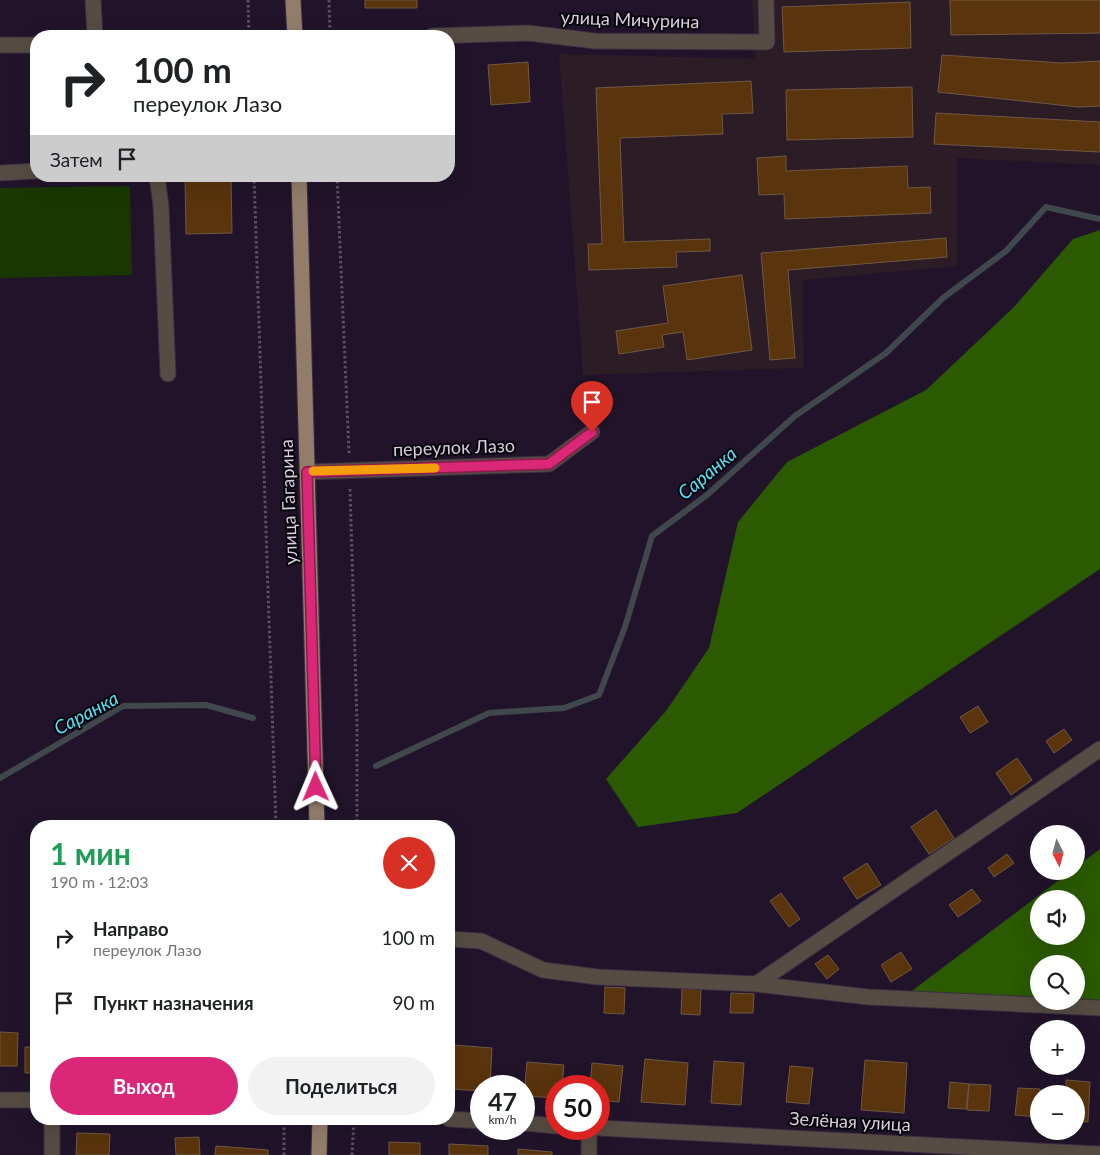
<!DOCTYPE html>
<html lang="ru">
<meta charset="utf-8">
<style>
body{margin:0;font-family:Lato,sans-serif;background:#f2f2f2;color:#202124;height:100vh;display:flex;flex-direction:column;font-size:19px;white-space:nowrap}
*{box-sizing:border-box;margin:0}
p{font-size:16px;color:#757577}
.icon{flex:none;width:28px;height:28px;fill:none;stroke:currentColor;stroke-width:2;stroke-linecap:round;stroke-linejoin:round}
.map{position:relative;flex:1;overflow:hidden}
.details{position:absolute;left:30px;top:820px;width:425px;height:305px;display:flex;flex-direction:column;background:#fff;border-radius:20px;box-shadow:0 5px 20px #0002}
.details>*{flex:none}
.top-card{position:absolute;left:30px;top:30px;width:425px;height:152px;border-radius:20px;box-shadow:0 5px 20px #0002;background:#fff;color:#202124;overflow:hidden}
.needle{width:32px;rotate:174deg}
.buttons{position:absolute;left:1030px;top:825px;display:grid;gap:10px}
.buttons a{display:grid;place-items:center;width:55px;height:55px;border-radius:50%;background:#fff;box-shadow:0 5px 20px #0002;font-size:25px}
.speed{position:absolute;left:470px;top:1075px;display:flex;gap:10px;font-size:25px;font-weight:700;text-align:center}
.speed>*{display:grid;place-content:center;width:65px;height:65px;border-radius:50%;background:#fff;box-shadow:0 5px 20px #0002;line-height:1}
.speed small{font-size:12px;font-weight:400}
.speed .limit{border:8px solid #d22;background:#fff;color:#111}
.pin{position:absolute;display:grid;place-items:center;width:42px;height:42px;color:#fff;margin:-51px -21px;border-radius:50% 50% 50% 0;rotate:-45deg;box-shadow:0 0 5px #0007}
.pin .icon{rotate:45deg}
.me{position:absolute;width:55px;margin:-28px;rotate:359deg;stroke-linejoin:round;filter:drop-shadow(0 0 4px #0008)}
.turn{display:flex;align-items:center;gap:18px;height:105px;padding:0 20px;font-size:22px}
.turn .icon{width:65px;height:65px;stroke-width:2.5}
.turn b{display:block;font-size:35px;line-height:42px}
.then{display:flex;align-items:center;height:48px;padding:0 20px;background:#0003;gap:10px;font-size:19px}
.round{display:grid;place-items:center;flex:none;width:52px;height:52px;border-radius:26px;background:#f2f2f2}
.summary{display:flex;align-items:center;justify-content:space-between;height:85px;padding:0 20px}
h1{font-size:30px;font-weight:700;line-height:38px;color:#1e9e55}
.cta{display:flex;gap:10px;margin-top:auto;padding:10px 20px}
.cta a{flex:1;height:58px;border-radius:30px;background:#db2777;color:#fff;font-size:20px;font-weight:700;line-height:58px;text-align:center}
.cta a+a{background:#f2f2f2;color:#202124}
ul{padding:0;list-style:none}
li{display:flex;align-items:center;gap:15px;height:65px;padding:0 20px}
li div{flex:1}
li b{display:block;font-size:19px}
li em{font-style:normal}
.map>svg:first-child{display:block}
</style>
<div class="map">
<svg width="1100" height="1155" viewBox="0 0 1100 1155">
<rect width="100%" height="100%" fill="#21142a"/>
<path fill="#2c1c26" d="M752 0H1100V165L957 158V266L803 280 804 368 583 375 559 54 756 59Z"/>
<path fill="#193801" d="M130 186 132 275 0 278V188Z"/>
<path fill="#2b5a00" fill-rule="evenodd" d="M1100 230V569L737 813 638 827 606 779 666 711 709 648 738 522 787 462 926 390 1014 307 1073 239Z
M1100 849V1002L1076 1001V964H1039V999L909 993 1071 871H1076V867ZM1039 899H1076V936H1039Z"/>
<g fill="none" stroke-linecap="round" stroke-linejoin="round">
<path stroke="#40474d" stroke-width="6" d="M376 766 489 713 564 708 599 695 625 627 652 536 707 495 795 416 886 353 943 298 1006 251 1046 207 1100 219
M0 778 123 706 206 705 253 718"/>
</g>
<path fill="#59340d" stroke="#705843" d="M365 0H417V8H365Z
M950 0H1100V33L951 35Z
M910 2 911 48 784 52 782 7Z
M942 55 1062 63 1100 61V106L1078 107 938 92Z
M528 62 530 102 491 105 488 65Z
M751 81 753 113 722 114 723 134 620 138 624 242 710 239V251L676 252 677 267 589 270 588 244H602L596 88Z
M912 87 913 137 787 140 786 90Z
M936 113 1100 122V152L934 144Z
M786 156V171L907 166 908 188 930 187 931 213 785 219 784 194 759 195 757 158Z
M185 176H231L232 233 186 234Z
M946 238 947 257 788 270 795 358 770 360 761 253Z
M742 275 752 350 687 360 683 332 662 335 664 347 619 354 616 331 668 323 663 286Z
M978 706 988 722 970 733 960 717Z
M1064 729 1072 740 1054 753 1046 741Z
M1017 758 1032 780 1011 795 996 773Z
M936 810 954 838 929 854 911 827Z
M1007 854 1014 863 994 877 988 868Z
M867 863 881 885 857 899 843 878Z
M972 889 981 901 958 917 949 905Z
M781 893 800 919 789 927 770 901Z
M901 952 912 969 891 982 881 965Z
M828 955 839 969 827 979 815 964Z
M605 987 625 988 624 1014 604 1013Z
M682 989H701L700 1015 681 1014Z
M731 993 754 994 753 1013H730Z
M0 1032 18 1033 17 1066H0Z
M453 1045 492 1048 490 1086H481V1091L451 1089Z
M25 1047H36V1073H25Z
M645 1059 688 1063 685 1105 641 1102Z
M865 1060 907 1063 904 1113 861 1110Z
M714 1061 744 1063 741 1105 711 1103Z
M527 1062 564 1065 562 1086H556V1098L524 1096Z
M592 1063 623 1066 619 1102 599 1100V1086H590Z
M790 1066 813 1068 809 1104 786 1102Z
M1066 1080 1090 1082 1088 1122 1076 1121V1094H1066Z
M950 1082 969 1084 966 1109 948 1108Z
M969 1084 991 1085 989 1111 967 1110Z
M1018 1088 1040 1089 1038 1117 1015 1115Z
M77 1133 110 1134 109 1155H76Z
M199 1137 200 1155H176L175 1138Z
M389 1142 420 1143V1155H389Z
M449 1144 488 1146V1155H449Z
M216 1146 268 1150V1155H215Z
M518 1149 552 1152V1155H518Z"/>
<g fill="none" stroke-linecap="round" stroke-linejoin="round">
<defs>
<path id="minor" d="M93 0 95 36
M432 36 528 33 595 41 767 42 766 0
M0 45H36
M0 173 36 171
M157 176 161 206 168 374
M307 472 549 464 592 432
M449 939 481 941 543 970 598 977 756 984 868 997 1100 1008
M756 984 1100 749
M0 1100H36
M52 1119V1155
M449 1119 481 1121
M524 1123 556 1126
M599 1128 1100 1154
M589 1155V1129"/>
<path id="major" d="M293 0 295 36
M299 176 317 826
M319 1155 320 1119"/>
</defs>
<use href="#minor" stroke="#3a2e43" stroke-width="17"/>
<use href="#major" stroke="#3a2e43" stroke-width="17"/>
<path stroke="#5b4f63" stroke-width="3" stroke-dasharray="2.5 2.5" stroke-linecap="butt" d="M248 0 249 36
M329 0 330 36
M254 176 276 826
M337 176 349 453
M350 489 357 722V826
M284 1155V1119
M352 1155 354 1119"/>
<use href="#minor" stroke="#564c43" stroke-width="15"/>
<use href="#major" stroke="#917d6a" stroke-width="15"/>
</g>
<g fill="none" stroke-linecap="round" stroke-linejoin="round">
<defs>
<path id="route" d="M316 787 307 472 549 464 592 432"/>
</defs>
<use href="#route" stroke="#8e194d" stroke-width="12"/>
<use href="#route" stroke="#db2777" stroke-width="9"/>
<path stroke="#f59e0b" stroke-width="9" d="M313 471 435 468"/>
</g>
<g text-anchor="middle" stroke-width="4" stroke-linejoin="round" paint-order="stroke">
<g font-size="18" fill="#d7cedd" stroke="#08040c">
<text transform="translate(630 20) rotate(2)" y="6">улица Мичурина</text>
<text transform="translate(454 448) rotate(-2)" y="6">переулок Лазо</text>
<text transform="translate(289 502) rotate(-92)" y="6">улица Гагарина</text>
<text transform="translate(850 1122) rotate(3)" y="6">Зелёная улица</text>
</g>
<g font-size="19" font-style="italic" fill="#52e0f4" stroke="#08040c">
<text transform="translate(707 473) rotate(-40)" y="7">Саранка</text>
<text transform="translate(86 713) rotate(-28)" y="7">Саранка</text>
</g>
</g>
</svg>
<div class="buttons">
<a><svg class="needle" viewBox="-14 -14 28 28"><path d="M0-13l5 13h-10z" fill="#e53935"/><path d="M0 13l5-13h-10z" fill="#757577"/></svg></a>
<a><svg class="icon" aria-label="sound" viewBox="0 0 24 24"><path d="M4 9h4l5-4v14l-5-4H4zM17 9q2 3 0 6"/></svg></a>
<a><svg class="icon" aria-label="search" viewBox="0 0 24 24"><circle cx="10" cy="10" r="6"/><path d="M15 15l6 6"/></svg></a>
<a>+</a>
<a>−</a>
</div>
<div class="speed"><div>47<small>km/h</small></div><div class="limit">50</div></div>
<div class="pin" style="left:592px;top:432px;background:#d93025"><svg class="icon" aria-label="arrive" viewBox="0 0 24 24"><path d="M6 21V4h12l-3 4 3 4H6"/></svg></div>
<svg class="me" style="left:316px;top:787px" viewBox="-20 -20 40 40"><path d="M0-17L14 15 0 8-14 15z" fill="#db2777" stroke="#fff" stroke-width="4"/></svg>
<div class="top-card">
<div class="turn"><svg class="icon" aria-label="right" viewBox="0 0 24 24"><path d="M7 20v-9h11M14 6l5 5-5 5"/></svg><div><b>100 m</b>переулок Лазо</div></div>
<div class="then">Затем<svg class="icon" aria-label="arrive" viewBox="0 0 24 24"><path d="M6 21V4h12l-3 4 3 4H6"/></svg></div>
</div>
<section class="details">
<div class="summary"><div><h1>1 мин</h1><p>190 m · 12:03</p></div><a class="round" style="background:#d93025;color:#fff"><svg class="icon" aria-label="close" viewBox="0 0 24 24"><path d="M6 6l12 12M18 6L6 18"/></svg></a></div>
<ul>
<li><svg class="icon" aria-label="right" viewBox="0 0 24 24"><path d="M7 20v-9h11M14 6l5 5-5 5"/></svg><div><b>Направо</b><p>переулок Лазо</p></div><em>100 m</em></li>
<li><svg class="icon" aria-label="arrive" viewBox="0 0 24 24"><path d="M6 21V4h12l-3 4 3 4H6"/></svg><div><b>Пункт назначения</b></div><em>90 m</em></li>
</ul>
<div class="cta"><a>Выход</a><a>Поделиться</a></div>
</section>
</div>
